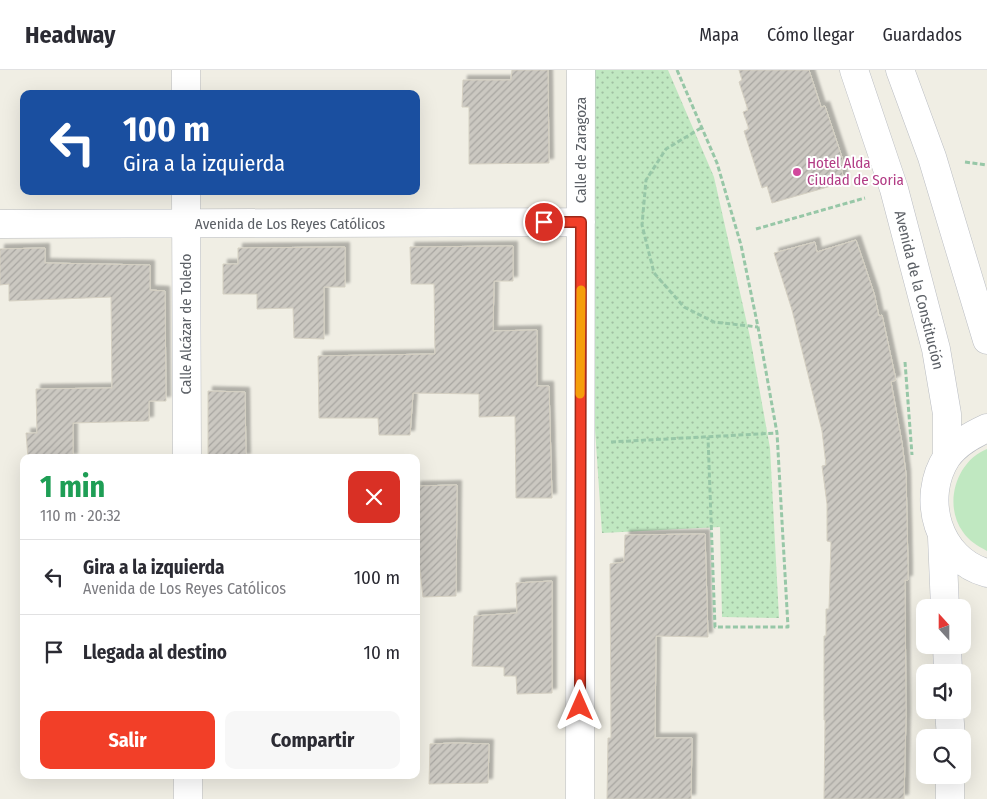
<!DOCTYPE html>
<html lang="es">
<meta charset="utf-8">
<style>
body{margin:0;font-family:"Fira Sans Condensed",sans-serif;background:#f7f7f7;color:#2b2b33;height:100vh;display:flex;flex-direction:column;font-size:19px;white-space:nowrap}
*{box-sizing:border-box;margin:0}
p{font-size:16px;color:#7c7c81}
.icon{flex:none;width:28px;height:28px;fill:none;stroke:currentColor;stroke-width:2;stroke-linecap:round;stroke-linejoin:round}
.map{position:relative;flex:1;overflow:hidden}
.drawer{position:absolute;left:20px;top:384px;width:400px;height:325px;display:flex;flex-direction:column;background:#fff;border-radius:10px;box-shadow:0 5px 20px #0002}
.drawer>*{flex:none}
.top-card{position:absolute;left:20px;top:20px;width:400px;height:105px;border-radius:10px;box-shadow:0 5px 20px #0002;background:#1a4fa0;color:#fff;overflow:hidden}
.needle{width:32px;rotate:339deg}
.fabs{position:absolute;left:916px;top:529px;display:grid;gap:10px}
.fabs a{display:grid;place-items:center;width:55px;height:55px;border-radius:10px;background:#fff;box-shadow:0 5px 20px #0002;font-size:25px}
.pin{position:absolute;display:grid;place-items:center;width:42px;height:42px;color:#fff;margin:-21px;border:2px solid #fff;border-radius:50%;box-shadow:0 1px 5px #0007}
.me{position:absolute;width:55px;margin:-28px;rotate:0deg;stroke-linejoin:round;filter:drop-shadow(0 0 4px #0008)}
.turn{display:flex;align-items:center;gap:18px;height:105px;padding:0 20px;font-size:22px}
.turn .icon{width:65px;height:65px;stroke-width:2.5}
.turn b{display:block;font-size:35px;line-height:42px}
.round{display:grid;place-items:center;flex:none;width:52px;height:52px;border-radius:10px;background:#f7f7f7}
.overview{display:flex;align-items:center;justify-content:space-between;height:85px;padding:0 20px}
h1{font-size:30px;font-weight:700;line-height:38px;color:#1e9e55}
.cta{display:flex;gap:10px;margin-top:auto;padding:10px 20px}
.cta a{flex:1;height:58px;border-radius:10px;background:#f23f28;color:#fff;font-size:20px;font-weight:700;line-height:58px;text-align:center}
.cta a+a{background:#f7f7f7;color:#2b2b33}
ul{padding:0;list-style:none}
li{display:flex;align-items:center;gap:15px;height:75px;padding:0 20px;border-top:1px solid #e1e1e2}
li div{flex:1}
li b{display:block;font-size:19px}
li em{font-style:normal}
header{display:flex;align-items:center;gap:30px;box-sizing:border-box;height:70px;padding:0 25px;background:#fff;border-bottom:1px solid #e1e1e2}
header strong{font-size:24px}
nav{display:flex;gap:28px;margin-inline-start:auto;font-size:18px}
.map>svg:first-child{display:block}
</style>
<header>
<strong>Headway</strong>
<nav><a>Mapa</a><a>Cómo llegar</a><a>Guardados</a></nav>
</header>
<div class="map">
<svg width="987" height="729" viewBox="0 0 987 729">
<defs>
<pattern id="grass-dots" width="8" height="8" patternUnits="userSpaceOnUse" patternTransform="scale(1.25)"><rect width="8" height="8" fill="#c0e8c1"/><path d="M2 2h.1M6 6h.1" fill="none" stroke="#9fbfa1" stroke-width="1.8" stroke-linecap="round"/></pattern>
<pattern id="building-hatch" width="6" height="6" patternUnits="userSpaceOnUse" patternTransform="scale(1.25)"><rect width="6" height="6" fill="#cbc8c1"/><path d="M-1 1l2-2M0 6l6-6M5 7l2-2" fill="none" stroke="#a8a6a1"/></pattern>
<filter id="shadow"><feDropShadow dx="4.5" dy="-4.5" stdDeviation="1" flood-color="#0004"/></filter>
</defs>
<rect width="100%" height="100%" fill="#f0eee4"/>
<path fill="url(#grass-dots)" d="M590 0H668L714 107 750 267 770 378 779 548 722 547 720 457 602 463 595 359Z"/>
<path fill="#c0e8c1" d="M987 379V481C978 476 969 471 963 462 943 435 956 391 987 379Z"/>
<path fill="url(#building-hatch)" stroke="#d5d0c2" filter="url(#shadow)" d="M512 0H548L549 93 469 94V37H462L463 10H511Z
M739 0H809L821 37 825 36 844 93 840 95 845 112 772 133 767 116 762 118 744 61 749 59 743 42 748 40 739 12 742 10Z
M856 170 874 223 879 246 882 245 896 310 891 312 902 373 906 404 908 496V510H905L906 645 904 729H824L825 650H824V566H826V539H829L831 472 827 471V434L822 396 826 395 822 361 792 240 774 183 815 172 817 182Z
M513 176V211H494L493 261 537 260V316H549L552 428H516L515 346 479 347V324L413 323 410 365H379L378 348H319L318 286 435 284 434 214H411L410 177Z
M345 177V217H324V269L294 268 293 238 257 239V224H223V194H238V178Z
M45 178V193L150 195V220L165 221 166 331H149V351L73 353V388H28L26 363H37L36 319 112 318 111 227 9 231V214L0 215V179Z
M208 321 245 322 246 388H208Z
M457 415 456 526 423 527 420 500H416V416Z
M705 464 708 567 656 566 655 668H692L691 729H607L608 668H611L610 494 624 492 625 465Z
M552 511V623L517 624 516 606H504V597L472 596 474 546 517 543 516 513Z
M455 673 489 674 488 713 429 714 430 674Z"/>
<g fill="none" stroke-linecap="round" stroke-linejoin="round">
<defs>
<path id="street" d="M186 0V24
M186 121 187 388
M0 154 581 152
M188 705V729
M580 729 581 0"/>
<path id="secondary" d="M854 0 894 119 936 279 947 344V387
M900 0 932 87 987 270
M987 358C972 365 957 373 947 387 920 428 938 490 987 503
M942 467 945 538
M947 575 948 602
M949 640 951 668
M950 729V705"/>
</defs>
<use href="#street" stroke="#b9bcc1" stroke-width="29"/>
<use href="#secondary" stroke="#babdc3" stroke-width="29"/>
<path stroke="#97c7a7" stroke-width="3" stroke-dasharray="5 2.5" stroke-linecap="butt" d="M677 0 717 93 741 175 758 257 777 363 788 557H715L708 367
M701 58 666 79 646 110 642 155 654 203 684 237 714 252 758 257
M965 92 987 95
M756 159 865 128
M905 292 912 385
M611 372 777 363"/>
<use href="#street" stroke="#fff" stroke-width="28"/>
<use href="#secondary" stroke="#fff" stroke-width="28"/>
</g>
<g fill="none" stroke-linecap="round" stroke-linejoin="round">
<defs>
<path id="route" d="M544 152H581L580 636"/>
</defs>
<use href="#route" stroke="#9d291a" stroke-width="12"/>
<use href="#route" stroke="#f23f28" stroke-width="9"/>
<path stroke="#f59e0b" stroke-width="9" d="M580 324 581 220"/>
</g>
<circle fill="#d1479c" stroke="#fff" stroke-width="2" cx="797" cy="102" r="5"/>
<g text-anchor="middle" stroke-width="4" stroke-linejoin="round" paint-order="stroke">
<g font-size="15" fill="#5c6066" stroke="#fff">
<text transform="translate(581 80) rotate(-90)" y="5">Calle de Zaragoza</text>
<text x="290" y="159">Avenida de Los Reyes Católicos</text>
<text transform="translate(919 220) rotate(76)" y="5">Avenida de la Constitución</text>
<text transform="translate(186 254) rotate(-90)" y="5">Calle Alcázar de Toledo</text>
</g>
<g font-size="15" fill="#b23c85" stroke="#fff" text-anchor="start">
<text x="807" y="98">Hotel Alda<tspan x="807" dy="17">Ciudad de Soria</tspan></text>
</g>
</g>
</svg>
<div class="fabs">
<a><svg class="needle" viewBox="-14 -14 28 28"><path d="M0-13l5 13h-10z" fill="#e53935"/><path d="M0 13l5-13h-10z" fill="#7c7c81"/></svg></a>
<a><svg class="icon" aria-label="sound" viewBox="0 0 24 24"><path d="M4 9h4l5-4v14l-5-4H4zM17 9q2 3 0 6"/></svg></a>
<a><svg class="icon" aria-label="search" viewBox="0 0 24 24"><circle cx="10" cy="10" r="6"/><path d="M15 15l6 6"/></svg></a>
</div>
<div class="pin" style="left:544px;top:152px;background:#d93025"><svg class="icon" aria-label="arrive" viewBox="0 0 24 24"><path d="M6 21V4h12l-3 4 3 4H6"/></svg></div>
<svg class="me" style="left:580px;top:636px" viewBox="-20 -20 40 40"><path d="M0-17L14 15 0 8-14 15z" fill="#f23f28" stroke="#fff" stroke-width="4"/></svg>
<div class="top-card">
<div class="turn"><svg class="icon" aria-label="left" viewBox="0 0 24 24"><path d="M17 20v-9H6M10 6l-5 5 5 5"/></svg><div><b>100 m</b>Gira a la izquierda</div></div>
</div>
<section class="drawer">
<div class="overview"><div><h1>1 min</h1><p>110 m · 20:32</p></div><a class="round" style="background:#d93025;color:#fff"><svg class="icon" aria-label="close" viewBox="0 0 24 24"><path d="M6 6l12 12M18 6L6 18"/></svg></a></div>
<ul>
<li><svg class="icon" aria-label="left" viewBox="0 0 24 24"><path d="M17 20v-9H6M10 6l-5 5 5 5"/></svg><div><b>Gira a la izquierda</b><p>Avenida de Los Reyes Católicos</p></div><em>100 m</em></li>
<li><svg class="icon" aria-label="arrive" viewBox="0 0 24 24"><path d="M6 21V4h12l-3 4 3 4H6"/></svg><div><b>Llegada al destino</b></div><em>10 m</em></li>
</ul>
<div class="cta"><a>Salir</a><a>Compartir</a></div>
</section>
</div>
